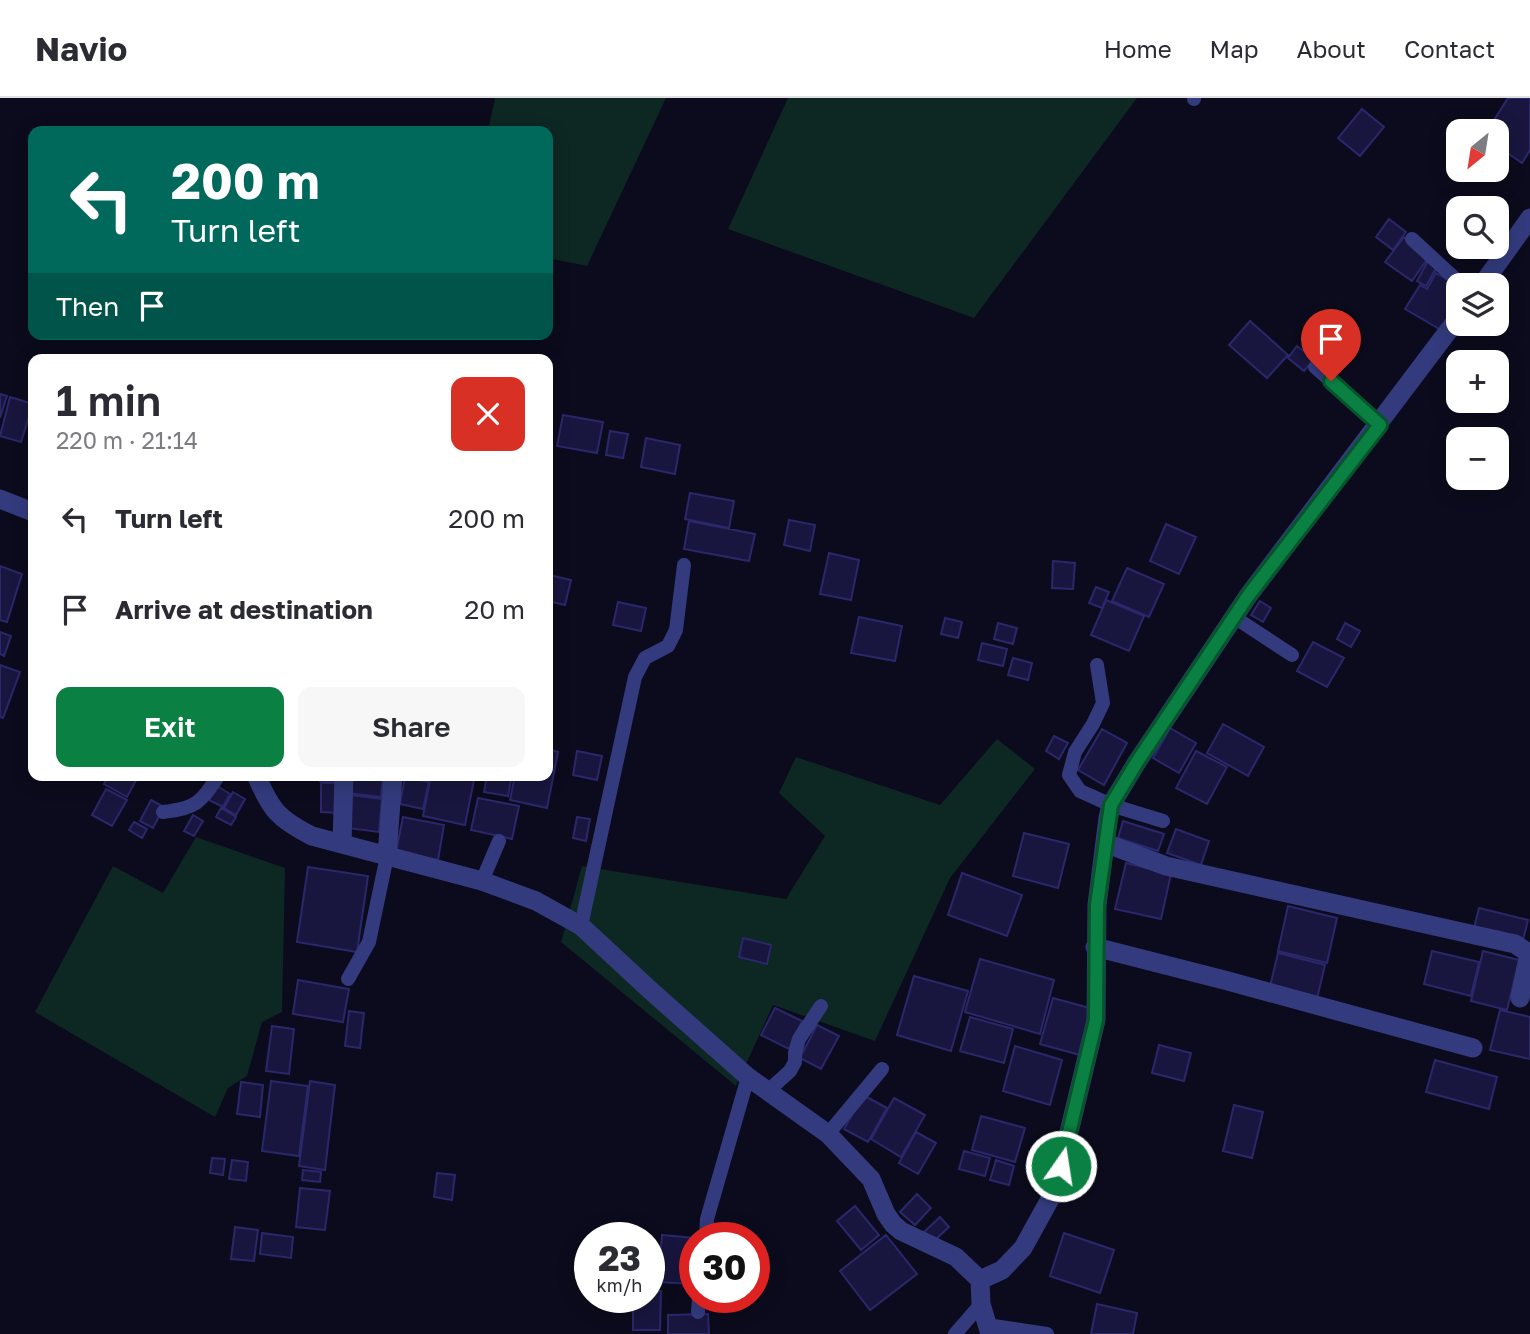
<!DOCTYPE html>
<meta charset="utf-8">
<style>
body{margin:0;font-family:"Golos Text",sans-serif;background:#f7f7f7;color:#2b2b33;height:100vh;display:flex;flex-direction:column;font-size:26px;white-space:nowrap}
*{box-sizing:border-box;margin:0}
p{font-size:23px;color:#7c7c81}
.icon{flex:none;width:38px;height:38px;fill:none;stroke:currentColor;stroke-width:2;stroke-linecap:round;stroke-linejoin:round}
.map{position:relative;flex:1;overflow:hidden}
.details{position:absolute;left:28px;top:256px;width:525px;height:427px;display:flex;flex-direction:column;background:#fff;border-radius:14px;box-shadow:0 4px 18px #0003}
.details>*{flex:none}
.banner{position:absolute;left:28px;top:28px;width:525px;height:214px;border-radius:14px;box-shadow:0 4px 18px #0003;background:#00695c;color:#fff;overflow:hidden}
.needle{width:46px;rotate:210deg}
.fabs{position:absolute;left:1446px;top:21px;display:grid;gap:14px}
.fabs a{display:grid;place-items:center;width:63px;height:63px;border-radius:14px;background:#fff;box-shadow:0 4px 18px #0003;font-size:35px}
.speed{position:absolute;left:574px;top:1124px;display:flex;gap:14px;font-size:35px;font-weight:700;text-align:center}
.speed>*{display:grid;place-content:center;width:91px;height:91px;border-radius:50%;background:#fff;box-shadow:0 4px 18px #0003;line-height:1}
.speed small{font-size:18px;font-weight:400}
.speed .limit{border:10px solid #d22;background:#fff;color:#111}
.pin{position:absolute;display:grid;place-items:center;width:60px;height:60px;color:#fff;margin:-72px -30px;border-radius:50% 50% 50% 0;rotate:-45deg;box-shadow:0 0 7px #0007}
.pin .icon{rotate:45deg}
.me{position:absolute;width:77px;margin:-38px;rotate:13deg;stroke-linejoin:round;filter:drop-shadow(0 0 5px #0008)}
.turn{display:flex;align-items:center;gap:24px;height:147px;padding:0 28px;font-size:32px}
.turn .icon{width:91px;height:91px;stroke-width:2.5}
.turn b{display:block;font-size:49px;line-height:60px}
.then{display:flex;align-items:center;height:66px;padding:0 28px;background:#0003;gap:14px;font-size:26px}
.round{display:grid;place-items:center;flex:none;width:74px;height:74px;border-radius:14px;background:#f7f7f7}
.head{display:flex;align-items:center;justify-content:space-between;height:119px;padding:0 28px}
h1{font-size:42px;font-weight:600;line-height:52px}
.primary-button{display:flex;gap:14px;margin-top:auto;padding:14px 28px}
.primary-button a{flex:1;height:80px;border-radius:14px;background:#0b8043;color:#fff;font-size:28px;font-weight:600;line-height:80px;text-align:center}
.primary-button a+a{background:#f7f7f7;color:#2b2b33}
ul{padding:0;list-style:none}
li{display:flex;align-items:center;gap:21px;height:91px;padding:0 28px}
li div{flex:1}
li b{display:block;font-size:26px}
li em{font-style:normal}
header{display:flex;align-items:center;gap:42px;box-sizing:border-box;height:98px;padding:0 35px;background:#fff;border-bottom:2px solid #e1e1e2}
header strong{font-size:33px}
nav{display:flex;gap:38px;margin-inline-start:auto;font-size:24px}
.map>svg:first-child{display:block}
</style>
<header>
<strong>Navio</strong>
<nav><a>Home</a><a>Map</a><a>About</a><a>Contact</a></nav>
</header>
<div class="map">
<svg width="1530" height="1236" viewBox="0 0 1530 1236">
<rect width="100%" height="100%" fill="#0b0b1d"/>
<path fill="#0d2722" d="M495 0H666L587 168 548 160V33H488Z
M788 0H1137L974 220 728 131Z
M997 641 1035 671 950 780 875 943 773 907 736 988 561 844 582 768 786 801 825 738 779 695 796 659 940 707Z
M196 739 285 770 282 914 262 924 247 978 228 990 215 1019 35 914 113 768 163 795Z"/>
<path fill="#18163e" stroke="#2b276b" stroke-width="2" d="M1508 0H1530V52L1522 65 1496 47V33H1487Z
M1362 11 1384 29 1360 58 1338 40Z
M1389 121 1406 134 1393 152 1376 139Z
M1404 139 1430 157 1412 183 1385 164Z
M1428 163 1437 169 1426 188 1417 183Z
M1436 175 1458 188V205L1441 232 1405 211 1420 187 1427 191Z
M1250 223 1288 257 1267 280 1229 247Z
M1297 248 1314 261 1304 273 1288 260Z
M0 296 7 298 0 320Z
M10 299 33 306 21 344 0 338Z
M563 317 603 324 597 355 557 348Z
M610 333 628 336 623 360 606 357Z
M646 340 680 347 675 376 641 369Z
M690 395 734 403 729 430 685 421Z
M789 422 815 427 810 453 784 447Z
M689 423 755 436 749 463 684 451Z
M1166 426 1196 439 1179 476 1150 463Z
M829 455 859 462 851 502 820 496Z
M1053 463 1075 465 1073 491 1052 490Z
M0 468 22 476 7 524 0 522Z
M1127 470 1164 486 1149 519 1112 503Z
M549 477 571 482 565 507 548 503Z
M1096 489 1109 494 1102 510 1089 505Z
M1106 502 1144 518 1129 553 1091 537Z
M1260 503 1271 510 1263 524 1251 517Z
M618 504 646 510 641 533 613 527Z
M859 519 902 528 895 563 851 555Z
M945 520 962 524 958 540 941 536Z
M998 525 1017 530 1013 546 994 541Z
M1345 525 1360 533 1351 549 1337 541Z
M0 534 11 538 4 558 0 556Z
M1313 544 1344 560 1327 589 1297 573Z
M982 545 1007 551 1003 568 978 562Z
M1013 560 1032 565 1028 582 1008 577Z
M0 567 20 574 3 620 0 619Z
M1223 626 1264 649 1248 678 1207 655Z
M1170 630 1196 645 1179 675 1153 660Z
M1102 631 1127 645 1104 687 1078 672Z
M1054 638 1068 645 1059 661 1046 653Z
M548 651 558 654 547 710 510 702 515 677H548Z
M577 653 602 658 597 682 573 677Z
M1196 653 1227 669 1207 706 1176 690Z
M109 677H139L127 699 104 686Z
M321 677H339V684L320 683Z
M350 677H383L381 699 348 695Z
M405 677H429L428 682Z
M431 677H475L465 727 423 718Z
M487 677H512L508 698 484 694Z
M405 679 429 684 423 711 400 706Z
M321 685H339L338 715 321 714Z
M217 688 230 696 223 709 209 702Z
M106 691 127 702 112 728 92 717Z
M233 694 245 701 236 717 224 710Z
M351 697 382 701 379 734 347 730Z
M478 700 519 708 512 741 471 732Z
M151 702 164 709 153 730 140 723Z
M221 710 236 719 231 727 216 719Z
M193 717 203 723 194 738 184 733Z
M403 719 444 727 438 762 396 754Z
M577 719 590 721 586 743 573 740Z
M1123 723 1164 736 1158 753 1118 740Z
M134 724 147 731 142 740 129 732Z
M1176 731 1209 743 1201 767 1167 755Z
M1024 735 1069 746 1058 790 1013 778Z
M1126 765 1171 776 1161 821 1115 811Z
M308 769 368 778 357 854 297 844Z
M962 775 1022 797 1007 838 948 817Z
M1288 808 1337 820 1327 865 1278 853Z
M1479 810 1528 822 1523 842 1474 830Z
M743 840 771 847 767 866 739 859Z
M1432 853 1479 864 1471 898 1424 886Z
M1483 853 1519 862 1507 912 1471 903Z
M1278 855 1325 867 1316 905 1269 893Z
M980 861 1054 882 1040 936 965 914Z
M914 878 968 893 951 953 897 937Z
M298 882 349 891 343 924 293 916Z
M1053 900 1093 911 1080 957 1040 946Z
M775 910 802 923 789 951 761 937Z
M1500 912 1530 919V961L1490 952Z
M349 913 364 915 360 950 345 948Z
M970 919 1013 931 1004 965 960 953Z
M817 927 839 938 821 971 800 960Z
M272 928 294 931 289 976 266 973Z
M1159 947 1191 955 1184 983 1152 975Z
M1015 948 1062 962 1050 1007 1003 993Z
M1435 962 1497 979 1489 1011 1426 994Z
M271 983 308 988 299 1058 262 1053Z
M310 983 335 987 325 1072 299 1068Z
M241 984 263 987 260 1019 237 1016Z
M863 997 887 1010 868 1044 844 1031Z
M894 1000 925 1017 901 1059 871 1041Z
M1234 1007 1263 1014 1252 1060 1223 1053Z
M981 1018 1025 1030 1015 1064 972 1052Z
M916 1034 936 1045 918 1076 899 1065Z
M964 1053 990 1060 985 1078 959 1071Z
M212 1060 225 1061 223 1077 210 1075Z
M232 1062 248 1064 246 1083 229 1081Z
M996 1062 1014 1068 1009 1087 990 1082Z
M303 1072 321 1074 320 1084 302 1082Z
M437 1075 455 1077 452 1102 434 1099Z
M300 1090 330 1093 325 1132 296 1129Z
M917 1096 931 1110 915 1127 900 1114Z
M855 1108 879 1137 861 1152 837 1123Z
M940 1119 949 1129 933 1144 924 1134Z
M235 1129 258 1132 254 1163 231 1161Z
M262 1135 293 1139 291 1160 260 1156Z
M1064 1135 1114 1152 1100 1195 1050 1178Z
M662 1137 695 1140 692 1186 658 1184Z
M886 1137 917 1176 870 1212 840 1173Z
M649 1193H661L660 1232H633V1199H649Z
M1097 1206 1137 1215 1133 1236H1091Z
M708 1216 709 1236H668V1217Z"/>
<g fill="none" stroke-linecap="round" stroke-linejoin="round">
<path stroke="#333b7e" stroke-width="14" d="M1194 1V0
M1412 141 1462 187
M1315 269 1380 326
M1234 519 1292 557
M1097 567 1103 605 1093 626 1075 654 1069 677 1080 693 1111 707 1163 723
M163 714C197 710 200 705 219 677
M482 783 499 743
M581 828 635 579 645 560 668 548 676 532 684 467
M348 881 369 844 387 758
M768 993 790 973 795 964V955L799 941 821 908
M828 1036 882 971
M706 1139 707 1121 748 979
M698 1214 699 1199
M987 1227 1047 1236
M955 1236 981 1206"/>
<path stroke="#333b7e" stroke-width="19" d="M1482 187 1530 120
M0 401 33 414
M256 677C271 712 278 721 312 738L482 783 536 803 581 828 650 892 748 979 828 1036 871 1081 886 1116 893 1126 901 1133 956 1159 980 1182 981 1206 990 1236
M1105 745 1166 768 1515 846 1527 854 1528 861 1520 900
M342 746 344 677
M387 758 393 677
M1095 849 1228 883 1473 950
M980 1182 1002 1172 1023 1150 1055 1092 1096 922 1097 807 1108 720 1111 707 1137 664 1248 498 1458 220"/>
</g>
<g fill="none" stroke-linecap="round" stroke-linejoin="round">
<defs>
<path id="route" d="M1061 1068 1096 922 1097 807 1111 707 1137 664 1248 498 1380 327 1331 283"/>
</defs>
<use href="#route" stroke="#07532c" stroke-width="18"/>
<use href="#route" stroke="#0b8043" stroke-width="12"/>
</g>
</svg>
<div class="fabs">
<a><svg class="needle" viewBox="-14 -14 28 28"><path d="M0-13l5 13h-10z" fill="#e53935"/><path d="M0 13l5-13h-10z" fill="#7c7c81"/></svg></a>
<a><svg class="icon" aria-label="search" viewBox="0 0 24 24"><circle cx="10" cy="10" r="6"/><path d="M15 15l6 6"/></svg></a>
<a><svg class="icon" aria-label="layers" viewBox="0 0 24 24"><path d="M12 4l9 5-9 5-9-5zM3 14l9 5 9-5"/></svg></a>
<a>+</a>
<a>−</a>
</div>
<div class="speed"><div>23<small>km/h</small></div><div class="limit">30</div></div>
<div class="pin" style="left:1331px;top:283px;background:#d93025"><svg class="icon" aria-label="arrive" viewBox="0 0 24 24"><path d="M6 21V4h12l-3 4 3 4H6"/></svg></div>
<svg class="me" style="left:1061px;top:1068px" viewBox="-20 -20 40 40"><circle r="17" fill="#0b8043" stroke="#fff" stroke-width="3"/><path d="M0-11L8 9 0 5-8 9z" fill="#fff"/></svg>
<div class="banner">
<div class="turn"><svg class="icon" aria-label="left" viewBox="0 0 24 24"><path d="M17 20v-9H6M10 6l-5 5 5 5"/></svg><div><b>200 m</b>Turn left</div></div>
<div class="then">Then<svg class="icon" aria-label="arrive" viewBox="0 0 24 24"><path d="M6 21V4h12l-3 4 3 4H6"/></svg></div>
</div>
<section class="details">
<div class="head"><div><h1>1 min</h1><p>220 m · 21:14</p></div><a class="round" style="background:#d93025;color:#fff"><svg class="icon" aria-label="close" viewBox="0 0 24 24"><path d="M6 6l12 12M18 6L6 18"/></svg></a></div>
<ul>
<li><svg class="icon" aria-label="left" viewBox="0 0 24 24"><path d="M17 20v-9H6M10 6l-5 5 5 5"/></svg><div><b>Turn left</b></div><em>200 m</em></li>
<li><svg class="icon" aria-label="arrive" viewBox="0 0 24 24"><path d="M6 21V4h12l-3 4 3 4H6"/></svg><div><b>Arrive at destination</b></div><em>20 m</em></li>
</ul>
<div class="primary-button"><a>Exit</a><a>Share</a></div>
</section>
</div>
